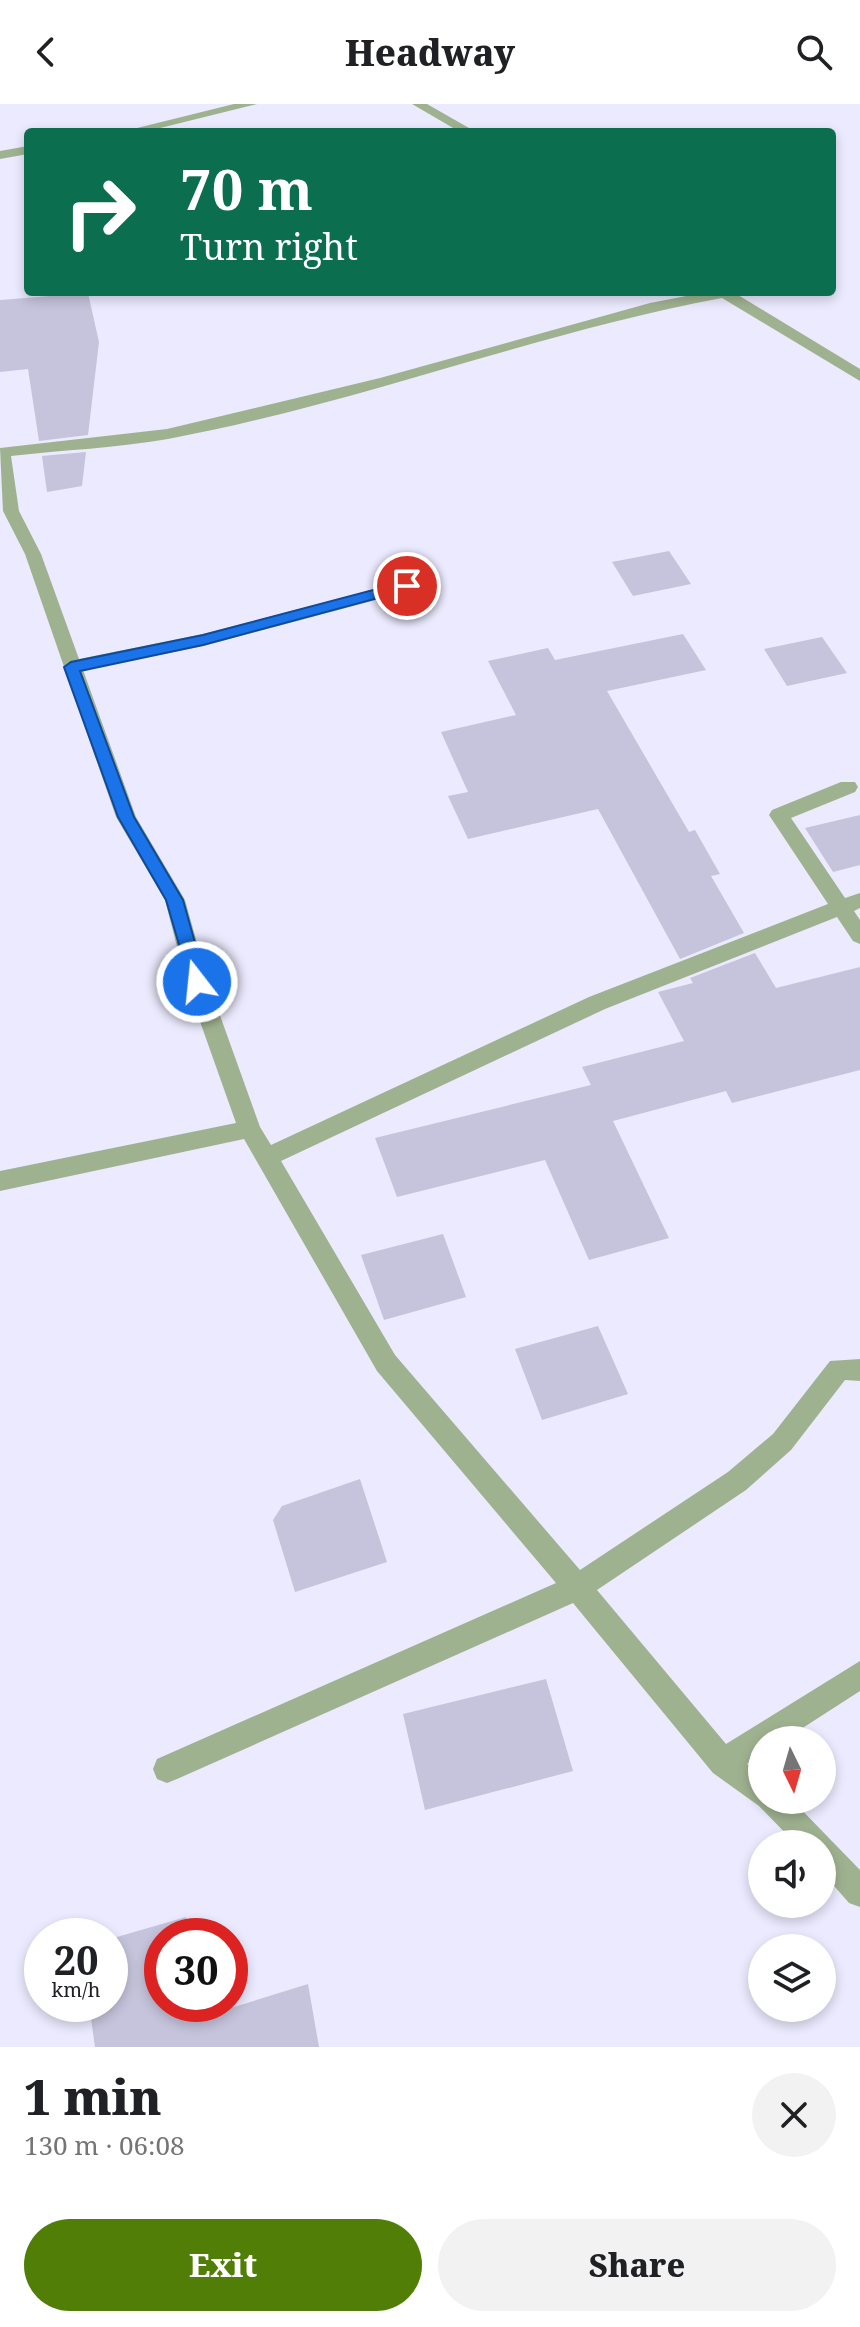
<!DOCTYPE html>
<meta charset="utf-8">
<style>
body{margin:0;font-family:"Noto Serif",serif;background:#f2f2f2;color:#202124;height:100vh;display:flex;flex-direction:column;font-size:30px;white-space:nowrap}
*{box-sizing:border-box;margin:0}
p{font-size:26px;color:#757577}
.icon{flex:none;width:44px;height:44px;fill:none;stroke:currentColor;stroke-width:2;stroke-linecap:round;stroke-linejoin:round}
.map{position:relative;height:1943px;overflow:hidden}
.panel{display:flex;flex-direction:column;background:#fff;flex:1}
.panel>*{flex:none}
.banner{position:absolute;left:24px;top:24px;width:812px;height:168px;border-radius:8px;box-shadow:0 4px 12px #0003;background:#0b6e4f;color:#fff;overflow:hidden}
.needle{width:52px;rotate:175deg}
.buttons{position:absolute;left:748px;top:1622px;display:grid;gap:16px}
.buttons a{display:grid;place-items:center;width:88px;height:88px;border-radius:50%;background:#fff;box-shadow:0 4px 12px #0003;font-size:40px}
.speed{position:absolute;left:24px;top:1814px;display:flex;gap:16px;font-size:40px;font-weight:700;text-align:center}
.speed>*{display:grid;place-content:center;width:104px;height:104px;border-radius:50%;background:#fff;box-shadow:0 4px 12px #0003;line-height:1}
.speed small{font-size:20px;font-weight:400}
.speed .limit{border:12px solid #d22;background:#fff;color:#111}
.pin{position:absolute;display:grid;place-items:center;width:68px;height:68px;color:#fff;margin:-34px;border:4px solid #fff;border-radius:50%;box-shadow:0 2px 8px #0007}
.me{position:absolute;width:88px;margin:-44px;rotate:344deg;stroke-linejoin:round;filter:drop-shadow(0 0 6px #0008)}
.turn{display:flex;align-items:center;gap:28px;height:168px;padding:0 24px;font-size:36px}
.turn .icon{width:104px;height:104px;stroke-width:2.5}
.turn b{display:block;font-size:56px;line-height:68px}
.round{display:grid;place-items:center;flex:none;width:84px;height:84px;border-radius:42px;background:#f2f2f2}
.headline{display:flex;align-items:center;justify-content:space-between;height:136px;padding:0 24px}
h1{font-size:48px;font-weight:800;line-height:60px}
.button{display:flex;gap:16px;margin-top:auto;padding:16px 24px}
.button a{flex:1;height:92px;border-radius:48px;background:#507e06;color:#fff;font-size:32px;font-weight:800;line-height:92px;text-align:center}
.button a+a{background:#f2f2f2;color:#202124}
header{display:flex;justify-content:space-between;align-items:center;height:104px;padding:0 24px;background:#fff;font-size:36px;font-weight:800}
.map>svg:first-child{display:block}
</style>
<header><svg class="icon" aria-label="back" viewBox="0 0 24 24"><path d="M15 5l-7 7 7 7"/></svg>Headway<svg class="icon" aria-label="search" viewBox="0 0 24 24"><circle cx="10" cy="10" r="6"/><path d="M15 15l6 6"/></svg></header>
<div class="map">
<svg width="860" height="1943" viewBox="0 0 860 1943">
<rect width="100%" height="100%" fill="#ebeafe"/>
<path fill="#c5c4dc" d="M88 189 99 238 88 331 39 337 28 265 0 268V196Z
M86 348 82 382 47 388 42 352Z
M669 447 691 480 633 492 612 458Z
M683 530 706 566 607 587 689 728 695 726 720 770 711 772 744 829 680 855 598 705 468 735 448 692 468 688 441 628 516 611 488 557 548 544 555 556Z
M822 533 847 569 787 582 764 545Z
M860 711V761L833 768 805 724Z
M755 849 776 884 860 863V966L732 999 726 987 613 1017 669 1134 589 1156 545 1056 397 1093 375 1034 591 981 582 963 684 937 658 888 693 879 690 874Z
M443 1130 466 1193 384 1216 361 1151Z
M598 1222 628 1290 542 1316 515 1245Z
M360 1375 387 1458 295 1488 273 1416 282 1402Z
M546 1575 573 1667 425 1706 403 1610Z
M186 1813 189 1832H162V1900H200L202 1913 308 1880 319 1943H95L89 1900H110V1835Z"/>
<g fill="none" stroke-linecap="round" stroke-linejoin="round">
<path fill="#9fb290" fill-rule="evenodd" d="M234 0H257L144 28H121Z
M412 0H427L476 28H460Z
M28 42V50L0 55V47Z
M707 188H733L860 265V277L722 194C535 229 356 300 168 335 117 344 63 346 11 352L19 407 41 450 79 555 203 530 407 477 416 482 413 486 203 542 83 566 136 713 185 796 208 878 260 1023 271 1041 589 893 828 800 769 711 772 706 841 678H855L858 683 855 688 791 714 845 794 860 789V804L854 807 860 816V840L853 837 837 813 605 905 281 1057 395 1251 580 1466 728 1368 773 1330 830 1257 860 1255V1277L845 1276 791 1346 746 1386 597 1486 726 1640 860 1557V1587L784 1636H762V1650L747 1660 762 1671V1696H792L860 1766V1803L849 1799 822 1768V1740H796L759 1702 713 1669 573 1499 177 1675 167 1679 157 1675 153 1665 157 1655 556 1479 377 1267 244 1035 0 1087V1067L236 1019 186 878 165 796 116 713 25 450 3 407 0 344 167 325 380 274 650 199Z"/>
</g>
<path fill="#1a73e8" stroke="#114b97" stroke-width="2" d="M407 477 414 482 412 485 203 541 80 567 134 713 183 796 206 878 197 884 191 882 166 796 118 713 64 563 71 558 203 531Z"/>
</svg>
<div class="buttons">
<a><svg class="needle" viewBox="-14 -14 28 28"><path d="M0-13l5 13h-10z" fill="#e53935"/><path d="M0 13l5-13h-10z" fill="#757577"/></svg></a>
<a><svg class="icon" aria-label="sound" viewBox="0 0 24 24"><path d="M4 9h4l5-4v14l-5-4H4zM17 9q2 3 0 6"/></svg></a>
<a><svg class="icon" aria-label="layers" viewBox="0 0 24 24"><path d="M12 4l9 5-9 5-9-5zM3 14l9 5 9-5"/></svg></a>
</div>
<div class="speed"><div>20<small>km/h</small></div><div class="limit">30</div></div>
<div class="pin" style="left:407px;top:482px;background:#d93025"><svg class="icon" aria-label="arrive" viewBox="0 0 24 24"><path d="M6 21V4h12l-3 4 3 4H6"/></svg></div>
<svg class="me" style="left:197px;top:878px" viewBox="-20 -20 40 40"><circle r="17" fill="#1a73e8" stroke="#fff" stroke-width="3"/><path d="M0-11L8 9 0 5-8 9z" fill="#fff"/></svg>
<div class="banner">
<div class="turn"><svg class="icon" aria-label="right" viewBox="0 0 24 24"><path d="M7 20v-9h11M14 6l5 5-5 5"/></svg><div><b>70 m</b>Turn right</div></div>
</div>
</div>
<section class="panel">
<div class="headline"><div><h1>1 min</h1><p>130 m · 06:08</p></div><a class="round"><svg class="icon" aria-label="close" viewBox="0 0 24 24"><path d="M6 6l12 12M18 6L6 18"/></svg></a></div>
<div class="button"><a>Exit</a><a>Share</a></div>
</section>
